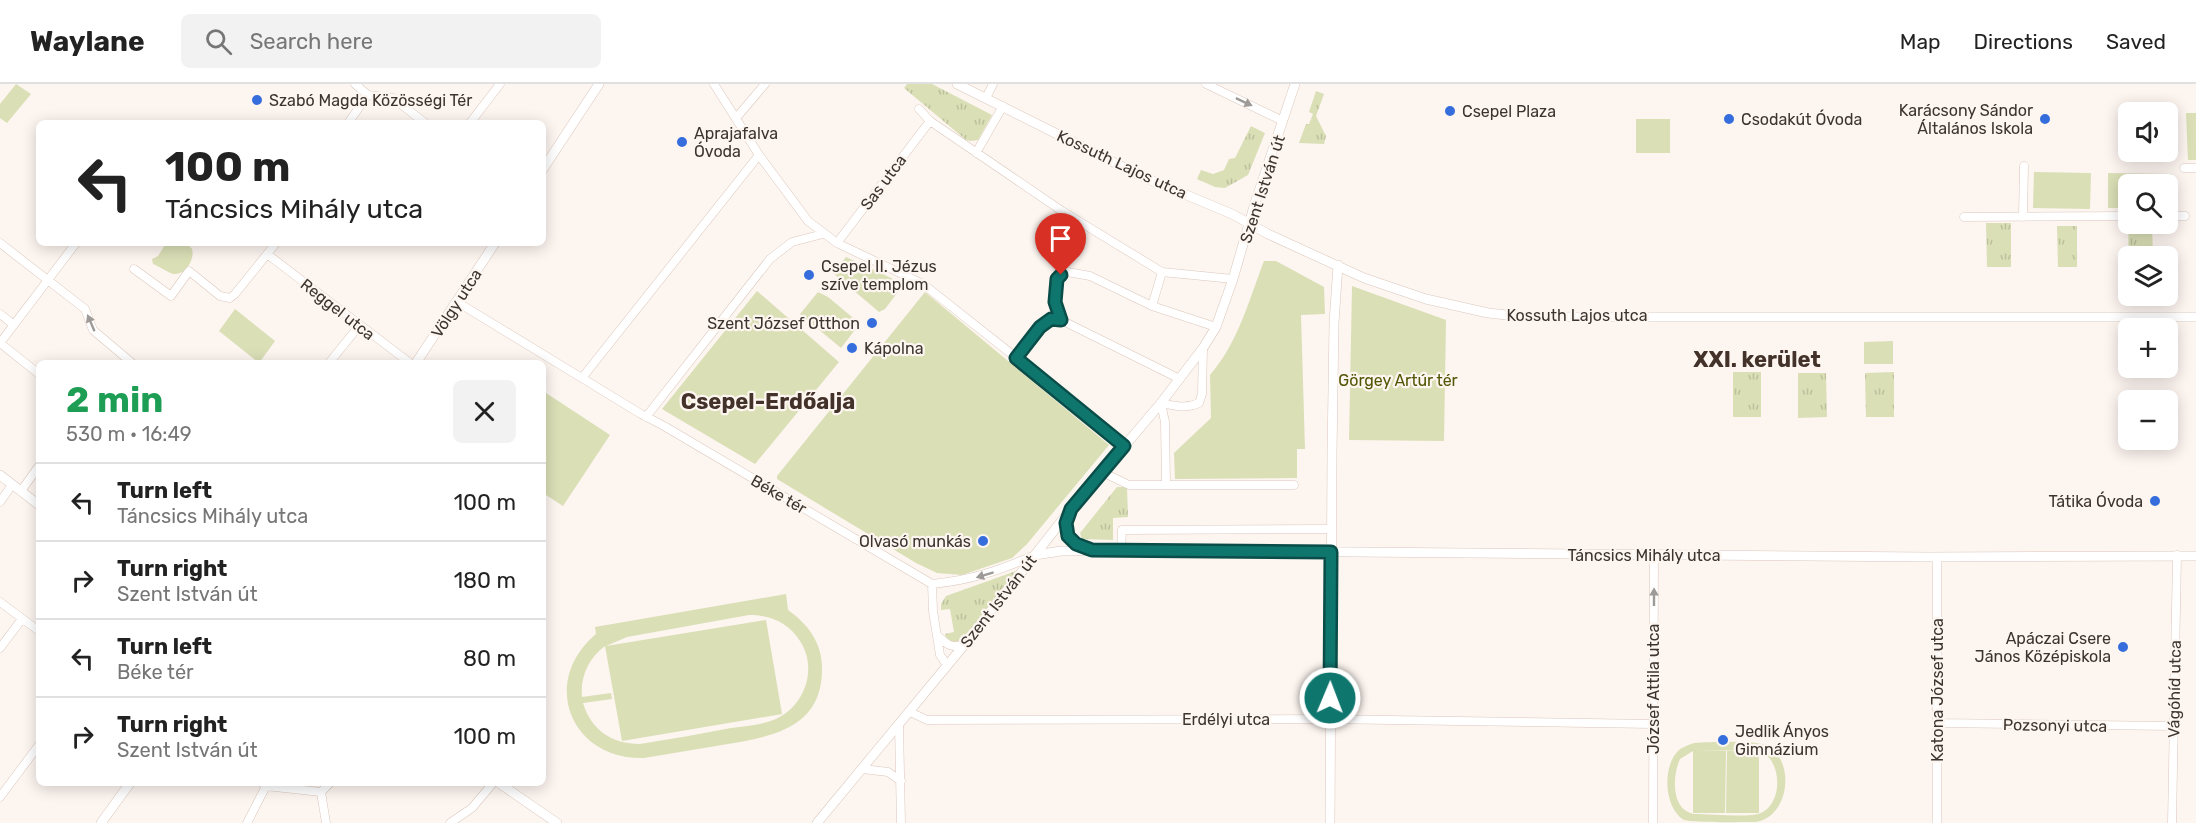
<!DOCTYPE html>
<meta charset="utf-8">
<style>
body{margin:0;font-family:Rubik,sans-serif;background:#f2f2f2;color:#222;height:100vh;display:flex;flex-direction:column;font-size:22px;white-space:nowrap}
*{box-sizing:border-box;margin:0}
p{font-size:20px;color:#767676}
.icon{flex:none;width:33px;height:33px;fill:none;stroke:currentColor;stroke-width:2;stroke-linecap:round;stroke-linejoin:round}
.map{position:relative;flex:1;overflow:hidden}
.panel{position:absolute;left:36px;top:276px;width:510px;height:426px;display:flex;flex-direction:column;background:#fff;border-radius:9px;box-shadow:0 3px 15px #0003}
.panel>*{flex:none}
.top-card{position:absolute;left:36px;top:36px;width:510px;height:126px;border-radius:9px;box-shadow:0 3px 15px #0003;background:#fff;color:#222;overflow:hidden}
.controls{position:absolute;left:2118px;top:18px;display:grid;gap:12px}
.controls a{display:grid;place-items:center;width:60px;height:60px;border-radius:9px;background:#fff;box-shadow:0 3px 15px #0003;font-size:30px}
.pin{position:absolute;display:grid;place-items:center;width:51px;height:51px;color:#fff;margin:-62px -26px;border-radius:50% 50% 50% 0;rotate:-45deg;box-shadow:0 0 6px #0007}
.pin .icon{rotate:45deg}
.me{position:absolute;width:66px;margin:-33px;rotate:1deg;stroke-linejoin:round;filter:drop-shadow(0 0 4px #0008)}
.turn{display:flex;align-items:center;gap:21px;height:126px;padding:0 30px;font-size:27px}
.turn .icon{width:78px;height:78px;stroke-width:2.5}
.turn b{display:block;font-size:42px;line-height:51px}
.round{display:grid;place-items:center;flex:none;width:63px;height:63px;border-radius:9px;background:#f2f2f2}
.headline{display:flex;align-items:center;justify-content:space-between;height:102px;padding:0 30px}
h1{font-size:36px;font-weight:700;line-height:45px;color:#1e9e55}
ul{padding:0;list-style:none}
li{display:flex;align-items:center;gap:18px;height:78px;padding:0 30px;border-top:2px solid #e0e0e0}
li div{flex:1}
li b{display:block;font-size:22px}
li em{font-style:normal}
header{display:flex;align-items:center;gap:36px;box-sizing:border-box;height:84px;padding:0 30px;background:#fff;border-bottom:2px solid #e0e0e0}
header strong{font-size:28px}
nav{display:flex;gap:33px;margin-inline-start:auto;font-size:21px}
.search{width:420px;height:54px;background:#f2f2f2;display:flex;align-items:center;gap:15px;box-sizing:border-box;padding:0 21px;border-radius:9px;color:#767676;font-size:22px}
.map>svg:first-child{display:block}
</style>
<header>
<strong>Waylane</strong>
<div class="search"><svg class="icon" aria-label="search" viewBox="0 0 24 24"><circle cx="10" cy="10" r="6"/><path d="M15 15l6 6"/></svg>Search here</div>
<nav><a>Map</a><a>Directions</a><a>Saved</a></nav>
</header>
<div class="map">
<svg width="2196" height="739" viewBox="0 0 2196 739">
<defs>
<pattern id="grass-tufts" width="24" height="20" patternUnits="userSpaceOnUse" patternTransform="scale(1.5)"><rect width="24" height="20" fill="#dadfb6"/><path d="M3 7l-1-3M5 7V3M7 7l1-3M15 17l-1-3M17 17v-4M19 17l1-3" fill="none" stroke="#bcc09d"/></pattern>
</defs>
<rect width="100%" height="100%" fill="#fdf5f0"/>
<path fill="url(#grass-tufts)" d="M907 0H932L992 31 978 56 971 57 966 56 904 4Z
M1316 7 1324 10 1316 32 1326 52 1324 60 1299 59 1306 40H1309L1313 30 1309 28Z
M1251 42 1265 49 1248 91 1225 104 1215 103 1197 95 1201 86 1213 90 1224 86 1229 75 1235 74Z
M1986 139H2011V183H1987Z
M2128 141H2152L2153 172H2129Z
M2057 142H2077V183H2058Z
M1733 288H1761V333H1733Z
M1894 288V333H1866L1865 289Z
M1798 289H1826L1827 333 1798 334Z
M1117 403H1127L1128 433 1113 434V456L1082 455 1080 449Z
M1016 487 966 556C957 560 953 560 946 554L945 550 954 548 950 525 941 526V520L946 512Z"/>
<path fill="#dadfb6" fill-rule="evenodd" d="M16 0 31 10 7 39 0 34V20Z
M2186 29H2196V76H2188Z
M1636 35H1670V69H1636Z
M2034 88 2091 89 2090 125 2033 124Z
M2108 89 2172 90V125H2168V100H2128V124H2108Z
M166 159H187L192 165C195 175 186 190 175 190 169 190 159 182 153 180L152 175 158 172Z
M846 173 904 200 885 225 879 228 833 189Z
M1264 177H1276L1324 203 1325 230 1301 231 1305 365H1297V394L1175 395 1174 369 1211 334 1210 291C1238 259 1249 216 1264 177Z
M1352 202 1446 236 1444 357 1349 356Z
M757 207 839 278 755 380 662 325Z
M818 208 828 213 858 238 856 240 858 242 841 264 800 230Z
M925 208 1109 361 1027 460 1012 474 962 491 937 489 916 479 777 395V392Z
M235 225 275 257 259 279 219 247Z
M1893 257V280H1864V258Z
M543 307 610 351 563 422 543 409Z
M786 510 788 526C809 541 823 560 822 587 821 647 767 653 722 661 696 665 670 670 644 674 571 676 539 598 596 550L595 543ZM749 531C770 531 789 539 800 557 818 584 805 622 776 635 762 641 746 642 731 644 701 650 670 655 640 660 612 660 591 646 583 619L612 615 611 609 582 613C580 592 589 574 605 562L622 657 782 630 766 536 606 562 627 553Z
M1694 659C1710 658 1756 656 1768 662 1796 678 1789 734 1755 738 1741 738 1694 739 1684 736 1664 724 1662 683 1678 667 1682 663 1689 661 1694 659ZM1695 666 1754 667H1727L1726 729H1759V667C1782 674 1784 719 1761 729 1750 734 1709 730 1695 730 1671 727 1672 692 1680 675L1693 667V729H1725L1726 667Z"/>
<g fill="none" stroke-linecap="round" stroke-linejoin="round">
<defs>
<path id="minor" d="M355 0 368 11
M714 0 759 71 808 137 837 159 923 200 1028 283 1124 362
M1206 0 1283 37
M368 11 393 14 425 39
M986 14 993 0
M919 25 930 37 1062 127 1162 188 1152 222
M737 33 765 0
M348 39 368 11
M470 39 500 0
M976 69 1003 22
M2184 84H2196
M2168 132H2185
M1964 133 2128 132
M2023 133 2024 82
M0 159 85 225 93 246 132 279
M837 159 930 37
M267 170 410 279
M134 185 171 212 189 187 220 212 230 214 235 210 276 159
M1162 188 1233 195
M457 218 641 330 664 342 932 500
M0 230 14 241
M1061 236 1055 218 1057 195 1068 188 1090 192 1152 222 1216 243
M1016 274 1040 243 1051 235 1061 236 1180 295
M329 279 359 242
M39 290 0 259 76 159
M582 294 759 71
M646 333 770 175 792 158 823 150
M1102 388 1129 401H1294
M1166 401 1165 338 1161 319C1174 322 1186 325 1199 319L1202 310 1203 264
M21 407 39 382
M0 418 12 401
M1121 466 1122 446 1331 445
M932 500C972 496 997 487 1033 472
M932 500 933 527 940 571 947 581
M0 518 39 547
M937 551C947 560 950 565 965 560
M0 564 22 535
M910 628 927 636 1322 635 1653 640
M1937 639 2173 642
M899 641 901 739
M863 685 888 688 901 697
M262 699 266 702 321 708
M321 708 326 739
M321 708 330 699
M0 713 39 661
M247 739 266 702
M450 739 472 724 493 699
M1653 739 1654 470
M1937 739V473
M2172 739 2177 471"/>
<path id="tertiary" d="M957 0 1141 92 1232 130 1268 150 1364 194 1426 215 1488 229 1516 232 1575 233H2196
M543 85 599 0
M416 279 495 159
M0 391 39 421
M1069 430C1064 448 1070 458 1087 464
M1035 471 1061 467 1121 466 1928 473 2196 472
M499 699 557 739
M101 739 130 699
M817 739 965 560 1071 425 1161 319 1203 264 1216 243 1233 195 1255 119 1295 0
M1330 739 1332 370 1334 239 1338 181"/>
</defs>
<use href="#minor" stroke="#dbc7bc" stroke-width="9"/>
<use href="#tertiary" stroke="#dbc7bc" stroke-width="10"/>
<use href="#minor" stroke="#fff" stroke-width="8"/>
<use href="#tertiary" stroke="#fff" stroke-width="9"/>
</g>
<defs><path id="oneway-solid" d="M-6-.8H1V-3.2L6.5 0L1 3.2V.8H-6Z" transform="scale(1.5)"/></defs>
<g fill="#9e9a97">
<use href="#oneway-solid" transform="translate(1244 18) rotate(25)"/>
<use href="#oneway-solid" transform="translate(91 239) rotate(-113)"/>
<use href="#oneway-solid" transform="translate(985 491) rotate(163)"/>
<use href="#oneway-solid" transform="translate(1654 513) rotate(-90)"/>
</g>
<g fill="none" stroke-linecap="round" stroke-linejoin="round">
<defs>
<path id="route" d="M1061 191 1057 195 1055 218 1061 236 1051 235 1040 243 1016 274 1124 362 1071 425 1066 439 1068 452 1076 460 1092 466 1331 468 1330 614"/>
</defs>
<use href="#route" stroke="#0a4d48" stroke-width="15"/>
<use href="#route" stroke="#0f766e" stroke-width="10"/>
</g>
<g fill="#356ddc" stroke="#fdf5f0" stroke-width="2">
<circle cx="257" cy="16" r="6"/>
<circle cx="1450" cy="27" r="6"/>
<circle cx="1729" cy="35" r="6"/>
<circle cx="2045" cy="35" r="6"/>
<circle cx="682" cy="58" r="6"/>
<circle cx="809" cy="191" r="6"/>
<circle cx="872" cy="239" r="6"/>
<circle cx="852" cy="264" r="6"/>
<circle cx="2155" cy="417" r="6"/>
<circle cx="983" cy="457" r="6"/>
<circle cx="2123" cy="563" r="6"/>
<circle cx="1723" cy="656" r="6"/>
</g>
<g text-anchor="middle" stroke-width="4.5" stroke-linejoin="round" paint-order="stroke">
<g font-size="16" fill="#3c342f" stroke="#fdf5f0" text-anchor="start">
<text x="269" y="22">Szabó Magda Közösségi Tér</text>
<text x="2033" y="32" text-anchor="end">Karácsony Sándor<tspan x="2033" dy="18">Általános Iskola</tspan></text>
<text x="1462" y="33">Csepel Plaza</text>
<text x="1741" y="41">Csodakút Óvoda</text>
<text x="694" y="55">Aprajafalva<tspan x="694" dy="18">Óvoda</tspan></text>
<text x="821" y="188">Csepel II. Jézus<tspan x="821" dy="18">szíve templom</tspan></text>
<text x="860" y="245" text-anchor="end">Szent József Otthon</text>
<text x="864" y="270">Kápolna</text>
<text x="2143" y="423" text-anchor="end">Tátika Óvoda</text>
<text x="971" y="463" text-anchor="end">Olvasó munkás</text>
<text x="2111" y="560" text-anchor="end">Apáczai Csere<tspan x="2111" dy="18">János Középiskola</tspan></text>
<text x="1735" y="653">Jedlik Ányos<tspan x="1735" dy="18">Gimnázium</tspan></text>
</g>
<g font-size="16" fill="#3c342f" stroke="#fdf5f0">
<text transform="translate(1122 80) rotate(25)" y="6">Kossuth Lajos utca</text>
<text transform="translate(883 98) rotate(-53)" y="6">Sas utca</text>
<text transform="translate(1262 105) rotate(-72)" y="6">Szent István út</text>
<text transform="translate(456 219) rotate(-57)" y="6">Völgy utca</text>
<text transform="translate(338 225) rotate(38)" y="6">Reggel utca</text>
<text x="1577" y="237">Kossuth Lajos utca</text>
<text transform="translate(779 410) rotate(30)" y="6">Béke tér</text>
<text x="1644" y="477">Táncsics Mihály utca</text>
<text transform="translate(998 517) rotate(-52)" y="6">Szent István út</text>
<text transform="translate(1653 605) rotate(-90)" y="6">József Attila utca</text>
<text transform="translate(2174 605) rotate(-89)" y="6">Vágóhíd utca</text>
<text transform="translate(1937 606) rotate(-90)" y="6">Katona József utca</text>
<text x="1226" y="641">Erdélyi utca</text>
<text transform="translate(2055 641) rotate(1)" y="6">Pozsonyi utca</text>
</g>
<g font-size="16" fill="#525604" stroke="#fdf5f0">
<text x="1398" y="302">Görgey Artúr tér</text>
</g>
<g font-size="22" font-weight="bold" fill="#423229" stroke="#fdf5f0">
<text x="1757" y="283">XXI. kerület</text>
<text x="768" y="325">Csepel-Erdőalja</text>
</g>
</g>
</svg>
<div class="controls">
<a><svg class="icon" aria-label="sound" viewBox="0 0 24 24"><path d="M4 9h4l5-4v14l-5-4H4zM17 9q2 3 0 6"/></svg></a>
<a><svg class="icon" aria-label="search" viewBox="0 0 24 24"><circle cx="10" cy="10" r="6"/><path d="M15 15l6 6"/></svg></a>
<a><svg class="icon" aria-label="layers" viewBox="0 0 24 24"><path d="M12 4l9 5-9 5-9-5zM3 14l9 5 9-5"/></svg></a>
<a>+</a>
<a>−</a>
</div>
<div class="pin" style="left:1061px;top:191px;background:#d93025"><svg class="icon" aria-label="arrive" viewBox="0 0 24 24"><path d="M6 21V4h12l-3 4 3 4H6"/></svg></div>
<svg class="me" style="left:1330px;top:614px" viewBox="-20 -20 40 40"><circle r="17" fill="#0f766e" stroke="#fff" stroke-width="3"/><path d="M0-11L8 9 0 5-8 9z" fill="#fff"/></svg>
<div class="top-card">
<div class="turn"><svg class="icon" aria-label="left" viewBox="0 0 24 24"><path d="M17 20v-9H6M10 6l-5 5 5 5"/></svg><div><b>100 m</b>Táncsics Mihály utca</div></div>
</div>
<section class="panel">
<div class="headline"><div><h1>2 min</h1><p>530 m · 16:49</p></div><a class="round"><svg class="icon" aria-label="close" viewBox="0 0 24 24"><path d="M6 6l12 12M18 6L6 18"/></svg></a></div>
<ul>
<li><svg class="icon" aria-label="left" viewBox="0 0 24 24"><path d="M17 20v-9H6M10 6l-5 5 5 5"/></svg><div><b>Turn left</b><p>Táncsics Mihály utca</p></div><em>100 m</em></li>
<li><svg class="icon" aria-label="right" viewBox="0 0 24 24"><path d="M7 20v-9h11M14 6l5 5-5 5"/></svg><div><b>Turn right</b><p>Szent István út</p></div><em>180 m</em></li>
<li><svg class="icon" aria-label="left" viewBox="0 0 24 24"><path d="M17 20v-9H6M10 6l-5 5 5 5"/></svg><div><b>Turn left</b><p>Béke tér</p></div><em>80 m</em></li>
<li><svg class="icon" aria-label="right" viewBox="0 0 24 24"><path d="M7 20v-9h11M14 6l5 5-5 5"/></svg><div><b>Turn right</b><p>Szent István út</p></div><em>100 m</em></li>
</ul>
</section>
</div>
